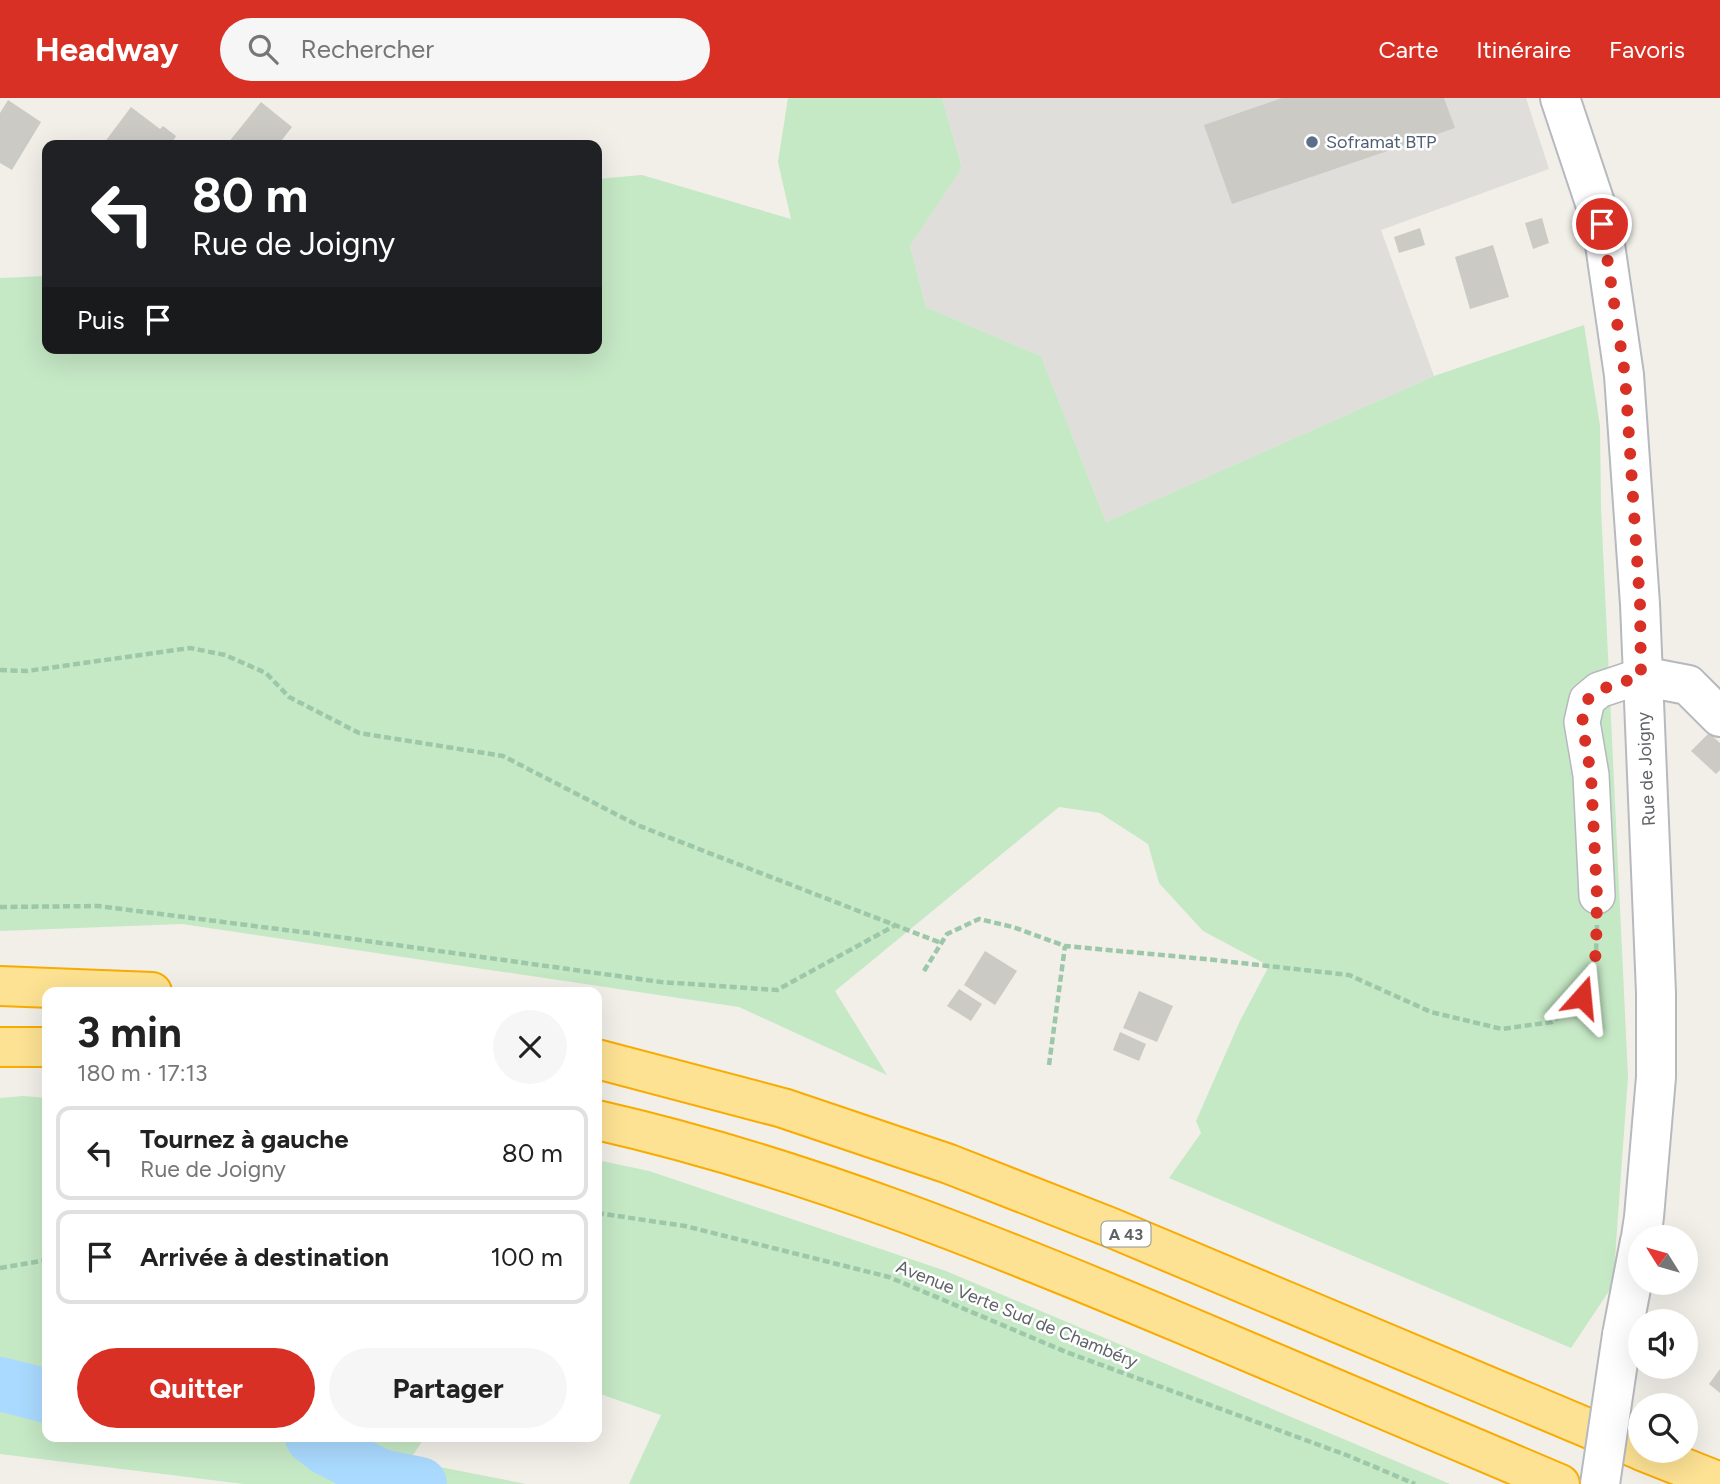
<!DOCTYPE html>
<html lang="fr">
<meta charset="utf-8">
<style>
body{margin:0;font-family:Figtree,sans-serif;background:#f6f6f6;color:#222;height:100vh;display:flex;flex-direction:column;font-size:26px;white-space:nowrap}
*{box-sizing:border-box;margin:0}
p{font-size:23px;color:#767676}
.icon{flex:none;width:38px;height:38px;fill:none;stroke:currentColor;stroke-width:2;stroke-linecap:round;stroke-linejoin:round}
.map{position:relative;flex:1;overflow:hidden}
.panel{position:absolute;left:42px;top:889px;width:560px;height:455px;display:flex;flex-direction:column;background:#fff;border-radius:14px;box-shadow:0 7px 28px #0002}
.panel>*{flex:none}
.hud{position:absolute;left:42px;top:42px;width:560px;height:214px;border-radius:14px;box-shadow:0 7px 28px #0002;background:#202124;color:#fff;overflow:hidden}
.needle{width:46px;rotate:307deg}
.tools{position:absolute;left:1628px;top:1127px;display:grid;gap:14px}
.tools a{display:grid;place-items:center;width:70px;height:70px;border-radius:50%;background:#fff;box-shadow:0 7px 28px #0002;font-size:35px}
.pin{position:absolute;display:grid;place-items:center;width:60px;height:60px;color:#fff;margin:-30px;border:4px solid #fff;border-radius:50%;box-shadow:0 2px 7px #0007}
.me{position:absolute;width:77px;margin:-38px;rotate:18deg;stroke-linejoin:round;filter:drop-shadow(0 0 5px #0008)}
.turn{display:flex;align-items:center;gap:24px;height:147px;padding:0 35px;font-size:32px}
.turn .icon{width:91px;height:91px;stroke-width:2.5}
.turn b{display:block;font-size:49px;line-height:60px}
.then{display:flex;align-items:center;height:66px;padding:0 35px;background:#0003;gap:14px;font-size:26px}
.round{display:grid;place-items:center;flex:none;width:74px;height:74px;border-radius:37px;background:#f6f6f6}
.headline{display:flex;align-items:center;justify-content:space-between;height:119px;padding:0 35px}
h1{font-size:42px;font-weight:700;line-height:52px}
.primary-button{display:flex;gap:14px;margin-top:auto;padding:14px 35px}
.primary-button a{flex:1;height:80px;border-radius:42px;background:#d93025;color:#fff;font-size:28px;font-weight:700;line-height:80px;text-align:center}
.primary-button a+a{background:#f6f6f6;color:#222}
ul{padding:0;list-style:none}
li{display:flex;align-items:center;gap:21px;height:94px;margin:0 14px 10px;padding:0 21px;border:4px solid #e0e0e0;border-radius:14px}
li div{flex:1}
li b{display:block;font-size:26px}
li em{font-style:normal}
header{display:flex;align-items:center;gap:42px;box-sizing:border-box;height:98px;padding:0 35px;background:#d93025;color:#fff}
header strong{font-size:33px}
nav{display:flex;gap:38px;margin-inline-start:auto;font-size:24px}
.search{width:490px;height:63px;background:#f6f6f6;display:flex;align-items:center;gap:18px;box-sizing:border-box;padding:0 24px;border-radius:38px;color:#767676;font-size:26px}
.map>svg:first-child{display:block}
</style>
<header>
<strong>Headway</strong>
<div class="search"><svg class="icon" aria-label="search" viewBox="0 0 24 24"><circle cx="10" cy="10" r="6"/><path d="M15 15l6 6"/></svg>Rechercher</div>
<nav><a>Carte</a><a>Itinéraire</a><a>Favoris</a></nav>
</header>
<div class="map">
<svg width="1720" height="1386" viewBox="0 0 1720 1386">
<rect width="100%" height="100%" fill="#f1efe8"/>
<path fill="#e0deda" d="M942 0H1526L1549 71 1381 132 1434 278 1106 424 1041 258 926 209 910 148 962 70Z"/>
<path fill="#c5e8c5" d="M788 0H942L962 70 910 148 926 209 1041 258 1106 424 1434 278 1584 227 1600 328 1601 410 1628 979 1613 1187 1571 1250 1169 1080 1201 1035 1196 1023 1240 923 1269 868 1203 833 1159 785 1148 746 1100 715 1059 709 835 893 887 977 739 909 182 826 0 833V180L47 178V250H597V81L642 77 791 121 778 64Z
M23 998 47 1000V1339H425L409 1363 526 1386H244L0 1356V1000Z
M597 1062 649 1073 946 1173 1450 1386H629L661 1317 597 1295Z"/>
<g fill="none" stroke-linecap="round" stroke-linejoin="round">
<path stroke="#aadaff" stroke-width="54" d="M0 1286 47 1298
M312 1339 326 1350 380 1378 420 1386"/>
</g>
<path fill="#cccac5" d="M1282 0H1444L1455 30 1232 106 1204 27Z
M8 2 41 24 12 72 0 65V15Z
M261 4 292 29 278 47H231L228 45Z
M131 9 160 31 163 28 176 38 171 47H107L104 45Z
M1542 120 1549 145 1533 151 1525 125Z
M1420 130 1425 147 1399 155 1394 139Z
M1493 147 1509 199 1470 211 1455 159Z
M1709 635 1720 645V672L1716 676 1691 653Z
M985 853 1017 873 995 907 964 887Z
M959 891 982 906 971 923 947 908Z
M1139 893 1173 908 1157 944 1123 930Z
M1120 934 1146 946 1139 963 1113 952Z
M1720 1271V1295L1709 1286Z"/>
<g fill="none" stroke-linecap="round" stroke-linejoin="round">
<defs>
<path id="minor" d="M1597 798 1591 677 1582 624 1587 602 1599 592 1641 578"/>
<path id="tertiary" d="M1641 578 1688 587 1720 619"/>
<path id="secondary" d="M1560 0 1602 126 1624 277 1640 506 1656 895V979L1644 1119 1641 1139
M1622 1237 1640 1143"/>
<path id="motorway" d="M0 888 152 894
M0 949H47
M597 961 783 1010 949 1066 1112 1130 1640 1352
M597 1022C800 1068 993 1146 1185 1227 1310 1280 1435 1333 1560 1386
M1642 1353 1720 1384"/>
</defs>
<use href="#minor" stroke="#b5b8bc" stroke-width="38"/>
<use href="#tertiary" stroke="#b5b8bc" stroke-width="42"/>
<use href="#secondary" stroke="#b6babf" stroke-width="42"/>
<use href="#motorway" stroke="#f9ab00" stroke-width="42"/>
<path stroke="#9cc7a9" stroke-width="4.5" stroke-dasharray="7 3.5" stroke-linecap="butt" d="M0 572 27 573 190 550 225 557 266 575 289 599 359 635 503 658 637 727 941 845
M0 809 98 808 317 836 661 884 777 892 894 828
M924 873 947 836 979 821 1013 829 1065 848 1205 861 1349 877 1431 914 1502 931 1552 924 1582 899 1596 856 1597 827
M1049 967 1065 848
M597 1115 685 1128 889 1179 1066 1254 1349 1358 1415 1386
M0 1170 47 1162"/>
<use href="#minor" stroke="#fff" stroke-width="35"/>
<use href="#tertiary" stroke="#fff" stroke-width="38"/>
<use href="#secondary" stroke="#fff" stroke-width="38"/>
<use href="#motorway" stroke="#fde293" stroke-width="38"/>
<defs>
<path id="secondary-bridge" d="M1600 1386 1622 1237"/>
</defs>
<use href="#secondary-bridge" stroke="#b6babf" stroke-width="42" stroke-linecap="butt"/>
<use href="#secondary-bridge" stroke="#fff" stroke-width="38"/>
</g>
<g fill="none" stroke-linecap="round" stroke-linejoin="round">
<path stroke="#d93025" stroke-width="12" stroke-dasharray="0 21.6" d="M1582 899 1596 856 1597 798 1591 677 1582 624 1587 602 1599 592 1641 578 1640 506 1625 277 1602 126"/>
</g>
<circle fill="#5c6f8a" stroke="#fff" stroke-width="2.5" cx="1312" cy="44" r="7"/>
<g text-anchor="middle" stroke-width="5" stroke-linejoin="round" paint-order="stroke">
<rect fill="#fff" stroke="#8f9295" stroke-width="2" x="1101.5" y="1123.5" width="49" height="25" rx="5"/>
<g font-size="16" font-weight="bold" fill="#5f6368">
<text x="1126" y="1142">A 43</text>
</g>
<g font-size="18" fill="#4e5e75" stroke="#fff" text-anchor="start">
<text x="1326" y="50">Soframat BTP</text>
</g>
<g font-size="18" fill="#5f6368" stroke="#fff">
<text transform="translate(1646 671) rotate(-93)" y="6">Rue de Joigny</text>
<text transform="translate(1017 1216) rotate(22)" y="6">Avenue Verte Sud de Chambéry</text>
</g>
</g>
</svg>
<div class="tools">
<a><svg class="needle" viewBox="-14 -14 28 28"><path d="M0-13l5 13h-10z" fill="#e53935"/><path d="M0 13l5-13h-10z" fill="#767676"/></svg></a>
<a><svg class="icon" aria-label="sound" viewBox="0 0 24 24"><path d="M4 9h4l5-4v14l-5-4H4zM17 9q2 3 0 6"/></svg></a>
<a><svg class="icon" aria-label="search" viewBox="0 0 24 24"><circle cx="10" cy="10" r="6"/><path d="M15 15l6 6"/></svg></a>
</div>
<div class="pin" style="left:1602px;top:126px;background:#d93025"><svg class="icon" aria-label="arrive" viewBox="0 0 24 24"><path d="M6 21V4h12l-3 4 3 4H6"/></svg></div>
<svg class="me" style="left:1582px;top:899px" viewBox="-20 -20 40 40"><path d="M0-17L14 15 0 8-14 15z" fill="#d93025" stroke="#fff" stroke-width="4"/></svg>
<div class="hud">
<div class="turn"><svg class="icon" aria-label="left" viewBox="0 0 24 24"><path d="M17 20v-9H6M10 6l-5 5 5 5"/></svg><div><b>80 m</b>Rue de Joigny</div></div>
<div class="then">Puis<svg class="icon" aria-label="arrive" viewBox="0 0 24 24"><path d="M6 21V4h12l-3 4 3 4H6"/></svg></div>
</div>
<section class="panel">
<div class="headline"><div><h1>3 min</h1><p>180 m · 17:13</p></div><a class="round"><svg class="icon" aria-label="close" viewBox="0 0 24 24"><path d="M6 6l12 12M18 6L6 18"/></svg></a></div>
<ul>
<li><svg class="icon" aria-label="left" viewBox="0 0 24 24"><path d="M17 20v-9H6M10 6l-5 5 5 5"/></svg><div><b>Tournez à gauche</b><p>Rue de Joigny</p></div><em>80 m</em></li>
<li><svg class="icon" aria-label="arrive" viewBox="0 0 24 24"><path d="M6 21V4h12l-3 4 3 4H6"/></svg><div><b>Arrivée à destination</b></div><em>100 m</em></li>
</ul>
<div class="primary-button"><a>Quitter</a><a>Partager</a></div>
</section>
</div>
